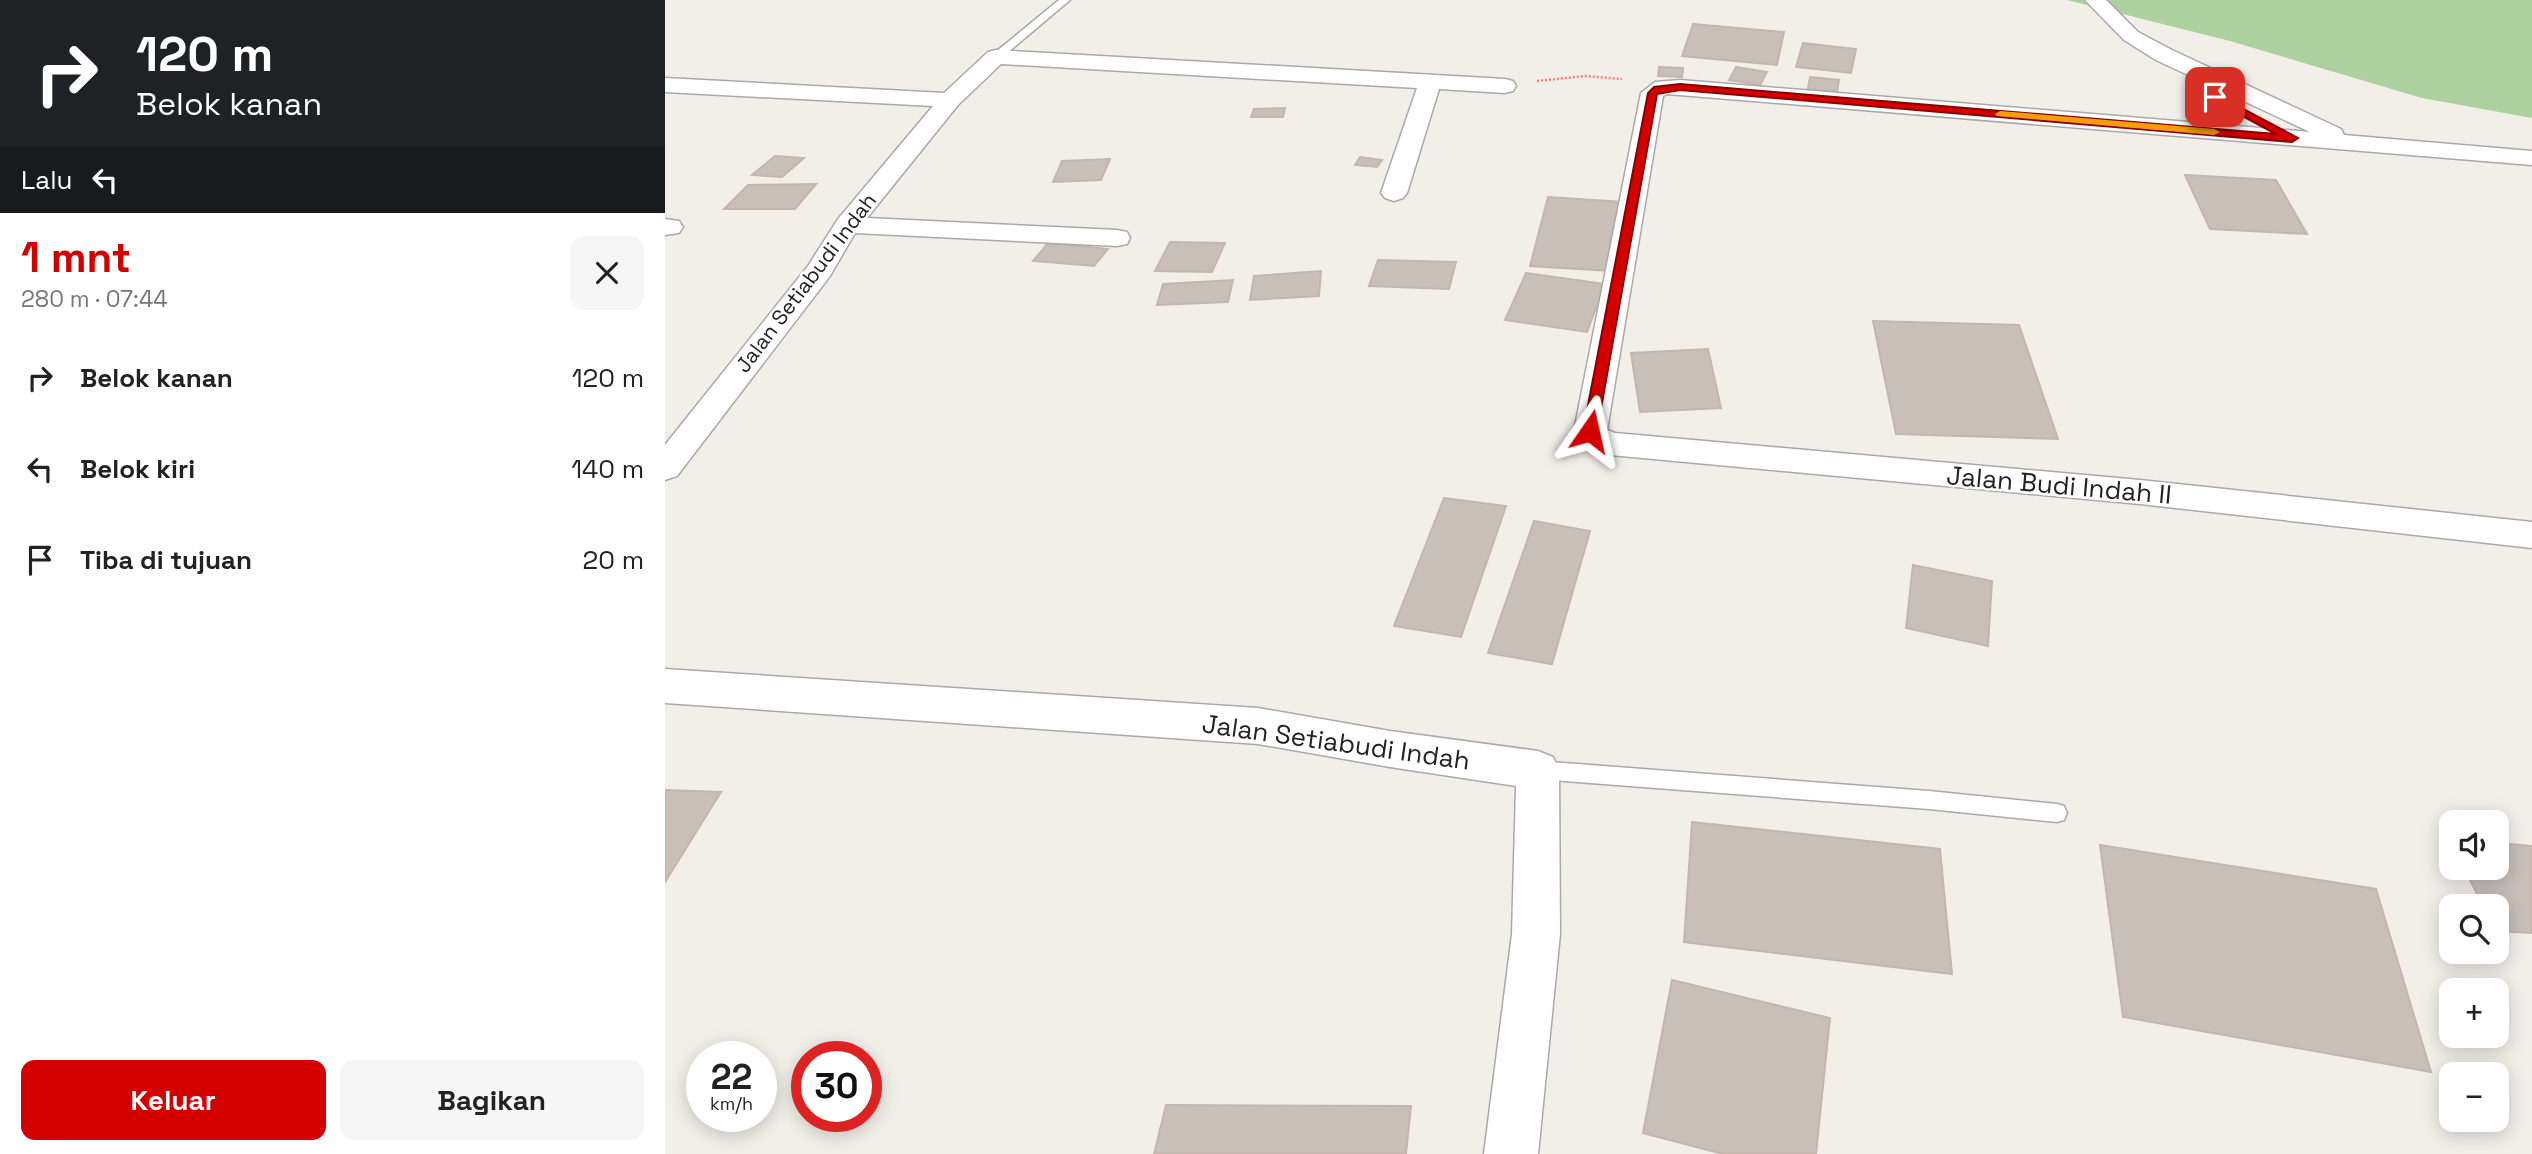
<!DOCTYPE html>
<html lang="id">
<meta charset="utf-8">
<style>
body{margin:0;font-family:"Space Grotesk",sans-serif;background:#f6f6f6;color:#222;height:100vh;display:flex;flex-direction:column;font-size:26px;white-space:nowrap}
*{box-sizing:border-box;margin:0}
p{font-size:23px;color:#767676}
.icon{flex:none;width:38px;height:38px;fill:none;stroke:currentColor;stroke-width:2;stroke-linecap:round;stroke-linejoin:round}
.map{position:relative;flex:1;overflow:hidden}
.details{display:flex;flex-direction:column;background:#fff;width:665px}
.details>*{flex:none}
.banner{background:#202124;color:#fff;overflow:hidden}
.buttons{position:absolute;left:1774px;top:810px;display:grid;gap:14px}
.buttons a{display:grid;place-items:center;width:70px;height:70px;border-radius:14px;background:#fff;box-shadow:0 4px 18px #0003;font-size:35px}
.speed{position:absolute;left:21px;top:1041px;display:flex;gap:14px;font-size:35px;font-weight:700;text-align:center}
.speed>*{display:grid;place-content:center;width:91px;height:91px;border-radius:50%;background:#fff;box-shadow:0 4px 18px #0003;line-height:1}
.speed small{font-size:18px;font-weight:400}
.speed .limit{border:10px solid #d22;background:#fff;color:#111}
.pin{position:absolute;display:grid;place-items:center;width:60px;height:60px;color:#fff;margin:-30px;border-radius:14px;box-shadow:0 4px 10px #0006}
.me{position:absolute;width:77px;margin:-38px;rotate:11deg;stroke-linejoin:round;filter:drop-shadow(0 0 5px #0008)}
.turn{display:flex;align-items:center;gap:24px;height:147px;padding:0 21px;font-size:32px}
.turn .icon{width:91px;height:91px;stroke-width:2.5}
.turn b{display:block;font-size:49px;line-height:60px}
.then{display:flex;align-items:center;height:66px;padding:0 21px;background:#0003;gap:14px;font-size:26px}
.round{display:grid;place-items:center;flex:none;width:74px;height:74px;border-radius:14px;background:#f6f6f6}
.overview{display:flex;align-items:center;justify-content:space-between;height:119px;padding:0 21px}
h1{font-size:42px;font-weight:700;line-height:52px;color:#d40000}
.action{display:flex;gap:14px;margin-top:auto;padding:14px 21px}
.action a{flex:1;height:80px;border-radius:14px;background:#d40000;color:#fff;font-size:28px;font-weight:700;line-height:80px;text-align:center}
.action a+a{background:#f6f6f6;color:#222}
ul{padding:0;list-style:none}
li{display:flex;align-items:center;gap:21px;height:91px;padding:0 21px}
li div{flex:1}
li b{display:block;font-size:26px}
li em{font-style:normal}
main{display:flex;flex:1;min-height:0}
.map>svg:first-child{display:block}
</style>
<main>
<section class="details">
<div class="banner">
<div class="turn"><svg class="icon" aria-label="right" viewBox="0 0 24 24"><path d="M7 20v-9h11M14 6l5 5-5 5"/></svg><div><b>120 m</b>Belok kanan</div></div>
<div class="then">Lalu<svg class="icon" aria-label="left" viewBox="0 0 24 24"><path d="M17 20v-9H6M10 6l-5 5 5 5"/></svg></div>
</div>
<div class="overview"><div><h1>1 mnt</h1><p>280 m · 07:44</p></div><a class="round"><svg class="icon" aria-label="close" viewBox="0 0 24 24"><path d="M6 6l12 12M18 6L6 18"/></svg></a></div>
<ul>
<li><svg class="icon" aria-label="right" viewBox="0 0 24 24"><path d="M7 20v-9h11M14 6l5 5-5 5"/></svg><div><b>Belok kanan</b></div><em>120 m</em></li>
<li><svg class="icon" aria-label="left" viewBox="0 0 24 24"><path d="M17 20v-9H6M10 6l-5 5 5 5"/></svg><div><b>Belok kiri</b></div><em>140 m</em></li>
<li><svg class="icon" aria-label="arrive" viewBox="0 0 24 24"><path d="M6 21V4h12l-3 4 3 4H6"/></svg><div><b>Tiba di tujuan</b></div><em>20 m</em></li>
</ul>
<div class="action"><a>Keluar</a><a>Bagikan</a></div>
</section>
<div class="map">
<svg width="1867" height="1154" viewBox="0 0 1867 1154">
<rect width="100%" height="100%" fill="#f2efe9"/>
<path fill="#add19e" d="M1402 0H1867V118L1757 98 1565 41Z"/>
<path fill="#c7bfb8" stroke="#c4b6ab" stroke-width="2" d="M1028 24 1119 32 1112 65 1017 56Z
M1138 43 1191 49 1186 73 1131 67Z
M994 67 1018 68 1017 77 993 76Z
M1071 67 1102 72 1095 85 1064 80Z
M1145 77 1174 80 1172 92 1143 89Z
M620 108 618 117H586L589 109Z
M110 156 139 158 117 177 87 175Z
M695 157 717 160 712 167 690 165Z
M445 159 436 180 388 182 397 161Z
M1520 175 1611 180 1642 234 1545 229Z
M151 184 130 209H59L83 185Z
M883 197 958 202 945 271 865 266Z
M505 242 560 243 547 272 490 271Z
M383 243 443 249 429 266 368 261Z
M713 260 791 262 784 289 704 286Z
M656 271 654 296 585 300 589 276Z
M861 273 940 284 922 332 840 320Z
M568 280 563 302 492 305 498 284Z
M1208 321 1354 325 1393 439 1231 434Z
M1043 349 1056 408 975 412 966 353Z
M779 498 841 506 796 637 729 626Z
M869 521 925 531 887 664 823 653Z
M1248 565 1327 581 1323 646 1241 628Z
M0 790 56 792 0 882Z
M1027 822 1275 849 1287 974 1019 942Z
M1832 843 1867 846V933L1832 931V906H1818L1799 868H1832Z
M1435 845 1711 889 1766 1072 1458 1017Z
M1007 980 1165 1018 1151 1154H1058L978 1133Z
M501 1105 746 1106 741 1154H489Z"/>
<g fill="none" stroke-linecap="round" stroke-linejoin="round">
<defs>
<path id="lane" d="M394 0H405L335 59H327V55Z
M873 761 1264 791 1392 804 1399 806 1402 813 1399 820 1392 822 1264 809 873 779 866 776 863 770 866 764Z"/>
<path id="street" d="M1420 0H1441L1473 32 1507 50 1676 129 1679 135 1867 151V165L1002 94 998 96 942 430 950 433 1475 480 1867 522V548L1475 504 945 455 917 445 909 431 976 93 990 82 1015 80 1645 132 1491 60 1459 40Z
M331 50 840 79 848 81 851 86 848 91 840 93 774 89 742 193 738 198 729 201 720 198 716 193 752 88 336 64 293 105 202 218 452 230 462 232 465 238 462 244 452 246 190 233 165 276 12 476 0 480V445L143 266 173 219 268 106 0 92V78L279 93 323 52Z
M0 219 14 221 18 227 14 233 0 235Z
M0 669 593 708 725 731 873 751 888 757 894 770 895 934 873 1154H819L847 934 851 786 725 767 593 744 0 703Z"/>
</defs>
<use href="#lane" stroke="#a9a9a9" stroke-width="3"/>
<use href="#street" stroke="#a9a9a9" stroke-width="3"/>
<path stroke="#fa8072" stroke-width="2.5" stroke-dasharray="2 2" stroke-linecap="butt" d="M872 81 920 76 957 79"/>
<use href="#lane" fill="#fff" fill-rule="evenodd"/>
<use href="#street" fill="#fff" fill-rule="evenodd"/>
</g>
<path fill="#d40000" stroke="#8a0000" stroke-width="2" d="M1015 84 1611 134 1546 99 1545 97 1550 94 1633 138 1627 142 1015 90 992 94 932 431 925 436 918 431 983 93 989 87Z"/>
<path fill="#f59e0b" d="M1335 111 1549 129 1555 132 1549 135 1332 116 1330 114Z"/>
<g text-anchor="middle" stroke-width="5" stroke-linejoin="round" paint-order="stroke">
<g font-size="21" fill="#222" stroke="#fff">
<text transform="translate(141 283) rotate(-53)" y="7">Jalan Setiabudi Indah</text>
</g>
<g font-size="26" fill="#222" stroke="#fff">
<text transform="translate(1394 485) rotate(5)" y="9">Jalan Budi Indah II</text>
<text transform="translate(671 742) rotate(8)" y="9">Jalan Setiabudi Indah</text>
</g>
</g>
</svg>
<div class="buttons">
<a><svg class="icon" aria-label="sound" viewBox="0 0 24 24"><path d="M4 9h4l5-4v14l-5-4H4zM17 9q2 3 0 6"/></svg></a>
<a><svg class="icon" aria-label="search" viewBox="0 0 24 24"><circle cx="10" cy="10" r="6"/><path d="M15 15l6 6"/></svg></a>
<a>+</a>
<a>−</a>
</div>
<div class="speed"><div>22<small>km/h</small></div><div class="limit">30</div></div>
<div class="pin" style="left:1550px;top:97px;background:#d93025"><svg class="icon" aria-label="arrive" viewBox="0 0 24 24"><path d="M6 21V4h12l-3 4 3 4H6"/></svg></div>
<svg class="me" style="left:925px;top:431px" viewBox="-20 -20 40 40"><path d="M0-17L14 15 0 8-14 15z" fill="#d40000" stroke="#fff" stroke-width="4"/></svg>
</div>
</main>
